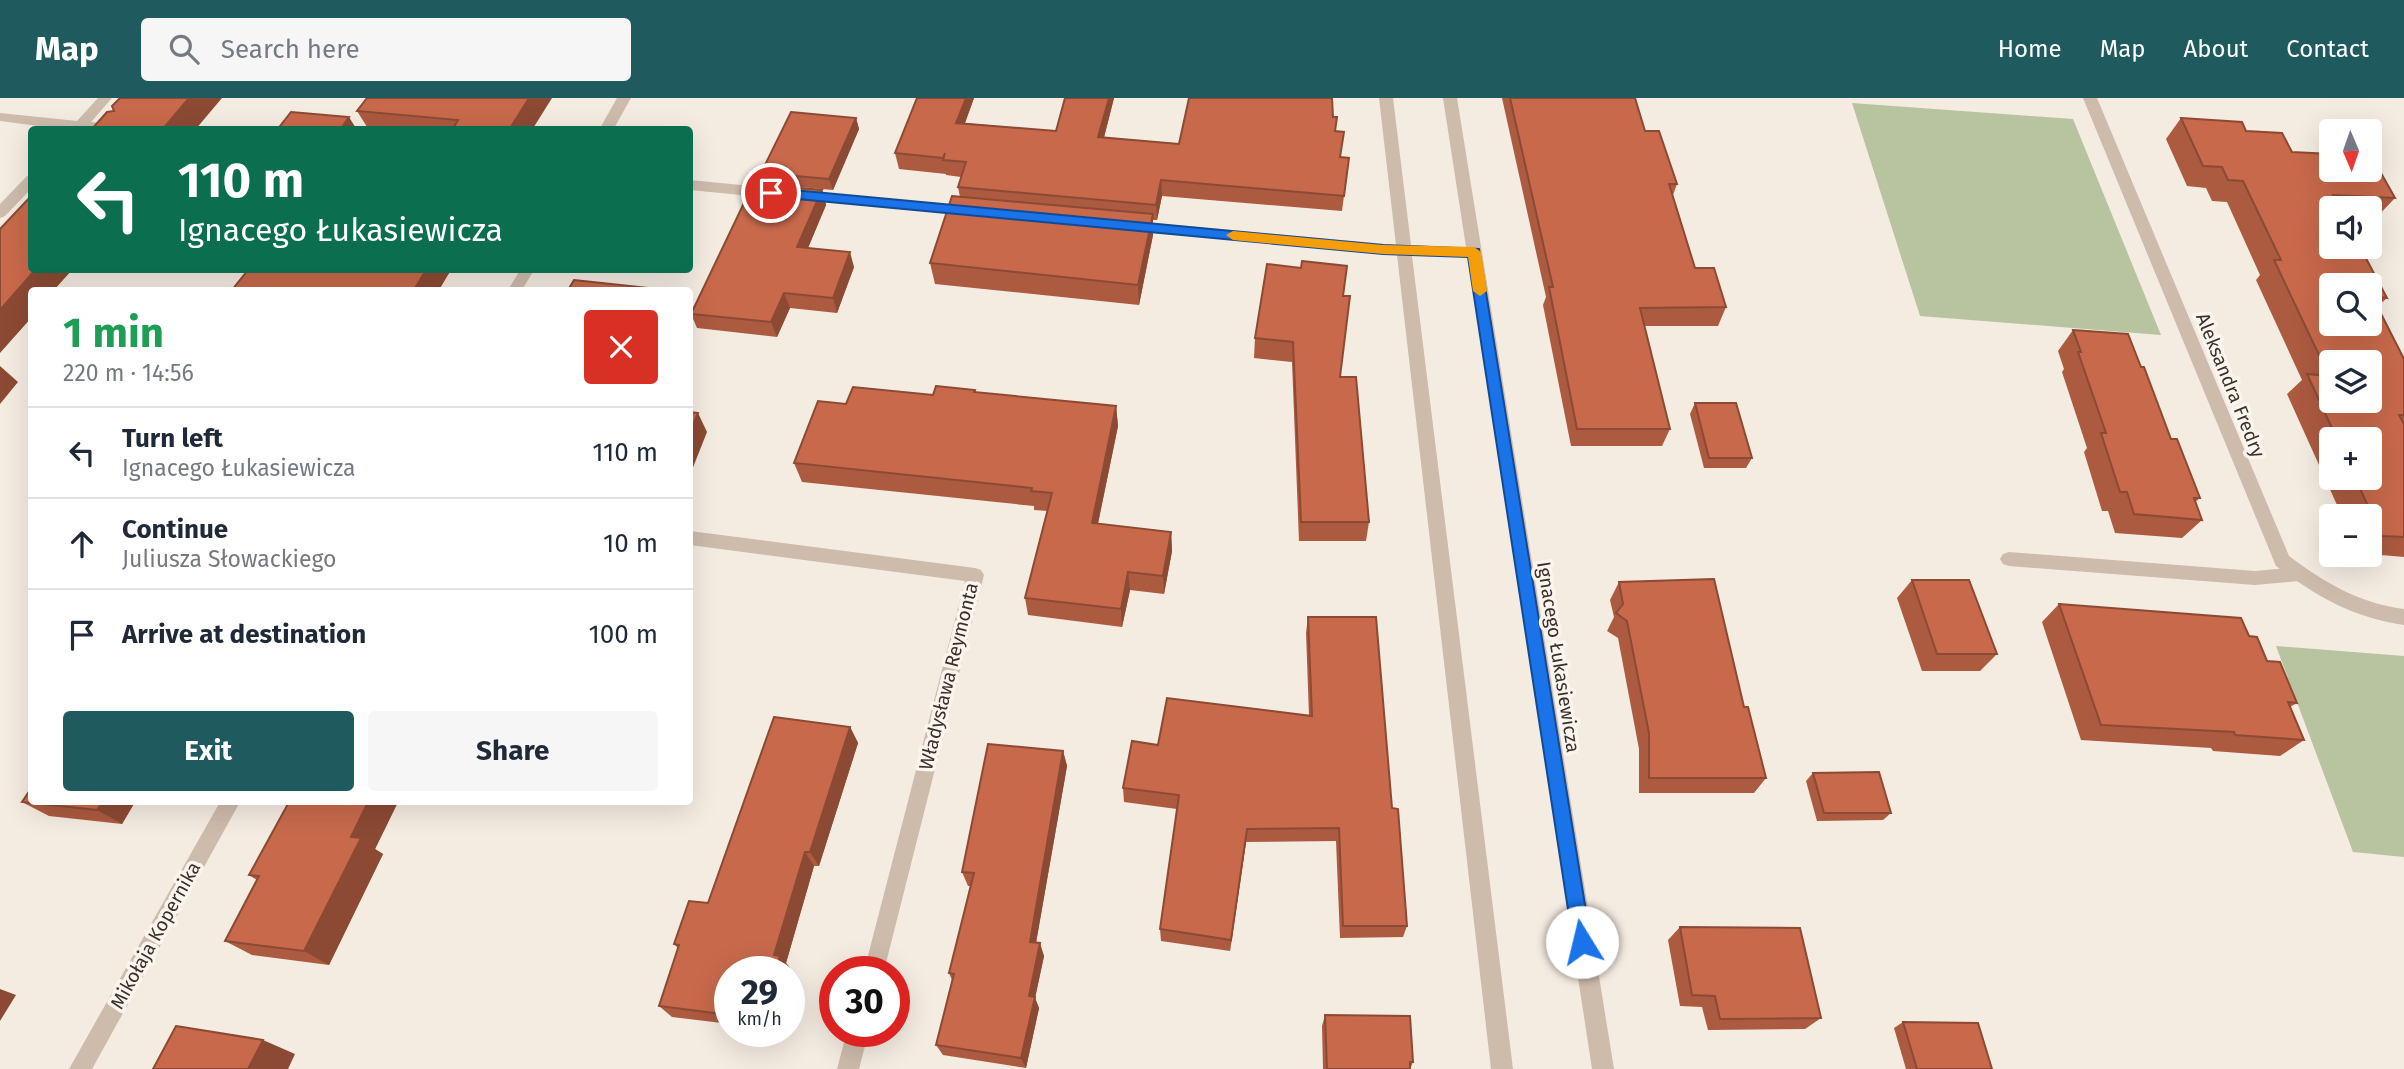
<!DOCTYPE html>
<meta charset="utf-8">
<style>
body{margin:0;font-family:"Fira Sans",sans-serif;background:#f6f6f7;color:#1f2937;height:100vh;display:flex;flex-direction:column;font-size:26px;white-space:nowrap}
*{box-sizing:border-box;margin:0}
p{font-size:23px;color:#747a83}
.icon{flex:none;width:38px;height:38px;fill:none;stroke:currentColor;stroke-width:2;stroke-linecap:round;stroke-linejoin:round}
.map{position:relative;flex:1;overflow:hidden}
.sheet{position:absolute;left:28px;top:189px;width:665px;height:518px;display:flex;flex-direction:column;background:#fff;border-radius:7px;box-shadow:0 7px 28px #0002}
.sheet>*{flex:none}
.hud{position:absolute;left:28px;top:28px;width:665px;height:147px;border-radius:7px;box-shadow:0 7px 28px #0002;background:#0b6e4f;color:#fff;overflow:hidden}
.needle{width:46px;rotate:178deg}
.buttons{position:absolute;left:2319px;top:21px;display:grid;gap:14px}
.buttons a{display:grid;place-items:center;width:63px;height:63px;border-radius:7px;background:#fff;box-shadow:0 7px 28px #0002;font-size:35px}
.speed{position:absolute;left:714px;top:858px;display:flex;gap:14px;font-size:35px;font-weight:700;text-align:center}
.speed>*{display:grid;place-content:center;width:91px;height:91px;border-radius:50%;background:#fff;box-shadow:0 7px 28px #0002;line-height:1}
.speed small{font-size:18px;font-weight:400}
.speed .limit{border:10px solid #d22;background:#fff;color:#111}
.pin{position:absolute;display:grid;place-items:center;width:60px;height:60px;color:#fff;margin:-30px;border:4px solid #fff;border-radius:50%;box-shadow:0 2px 7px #0007}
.me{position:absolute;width:77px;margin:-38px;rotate:351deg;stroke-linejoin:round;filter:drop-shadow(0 0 5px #0008)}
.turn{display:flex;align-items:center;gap:24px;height:147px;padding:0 35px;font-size:32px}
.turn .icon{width:91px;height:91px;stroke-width:2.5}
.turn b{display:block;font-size:49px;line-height:60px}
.round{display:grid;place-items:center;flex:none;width:74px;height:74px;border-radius:7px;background:#f6f6f7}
.head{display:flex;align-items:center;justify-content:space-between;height:119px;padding:0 35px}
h1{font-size:42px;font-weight:700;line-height:52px;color:#1e9e55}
.cta{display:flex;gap:14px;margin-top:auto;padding:14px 35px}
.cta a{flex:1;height:80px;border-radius:7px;background:#1f5a5e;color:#fff;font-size:28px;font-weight:700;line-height:80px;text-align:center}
.cta a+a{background:#f6f6f7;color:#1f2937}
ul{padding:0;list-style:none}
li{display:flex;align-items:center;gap:21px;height:91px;padding:0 35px;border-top:2px solid #e0e1e3}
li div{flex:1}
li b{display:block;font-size:26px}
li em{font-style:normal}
header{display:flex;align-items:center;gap:42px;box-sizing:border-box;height:98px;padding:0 35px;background:#1f5a5e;color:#fff}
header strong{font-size:33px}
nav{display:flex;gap:38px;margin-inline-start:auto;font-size:24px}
.search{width:490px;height:63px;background:#f6f6f7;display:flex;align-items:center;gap:18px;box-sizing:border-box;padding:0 24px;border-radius:7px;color:#747a83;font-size:26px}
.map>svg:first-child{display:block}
</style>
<header>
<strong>Map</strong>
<div class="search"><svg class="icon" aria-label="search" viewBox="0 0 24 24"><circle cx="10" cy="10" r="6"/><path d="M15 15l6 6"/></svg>Search here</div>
<nav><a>Home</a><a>Map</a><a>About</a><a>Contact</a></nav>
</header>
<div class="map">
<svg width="2404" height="971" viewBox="0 0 2404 971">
<rect width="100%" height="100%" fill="#f4ebe1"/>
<path fill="#b8c4a0" d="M1852 5 2073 21 2161 237 1920 218Z
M2276 548 2404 558V759L2353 754Z"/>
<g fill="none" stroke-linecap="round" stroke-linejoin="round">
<path fill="#cdbbac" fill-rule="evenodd" d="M2009 454 2255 473 2299 469 2305 471 2308 476 2305 481 2299 483 2255 487 2009 468 2003 466 2000 461 2003 456Z"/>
<path fill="#cdbbac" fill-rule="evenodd" d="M98 0H112L91 24 122 28 129 32H69L0 23V15L77 23Z
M617 0H631L613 32H599Z
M1379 0H1393L1411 147 1466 149 1443 0H1457L1614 971H1592L1468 159 1412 158 1513 971H1491L1397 157 1132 133 1125 128 1132 123 1396 147Z
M2083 0H2097L2289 458C2325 485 2359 505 2404 511V527C2351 519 2318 499 2276 468Z
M32 76V90L5 118 0 120V106L27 78Z
M690 82 773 90 780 95 773 100 690 92Z
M801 93 972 108 979 113 972 118 796 101V95Z
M520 172H534L522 192H508Z
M690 433 975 470 981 472 984 477 884 873H864L965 483 690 447Z
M220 704H240L92 971H69Z
M847 933H869L859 971H837Z"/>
</g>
<path fill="#ac5a40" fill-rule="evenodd" d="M367 0 532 32H369L357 13Z
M974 0 965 25 1056 33 1065 0H1114L1104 39 1179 46 1333 19 1341 59 1349 60 1342 113 1162 98 1157 122H1153V137L1139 207 935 186 930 165 960 99 958 89 961 79 946 77V76L899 71 895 55Z
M1502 0H1635L1645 33 1677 86 1673 97 1695 170 1726 209 1718 228H1644L1670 331 1662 348H1571L1543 207 1546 199Z
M856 20 859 31 833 92 765 86 761 75Z
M2181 20 2246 33 2395 100 2375 121 2370 120V110H2331L2387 200 2377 209 2404 261V459L2370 456V418H2342L2287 296 2302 282 2256 182 2260 177 2227 104 2212 103 2206 90 2187 88 2166 41ZM2331 341H2370V380H2331Z
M822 92 826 107 808 150 854 169 837 215 790 210 777 239 697 230 691 216Z
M1343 198 1340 279 1369 424 1366 443H1299L1292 264 1254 260 1255 240Z
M2073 232 2141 269 2171 341 2200 400 2195 404 2202 422 2182 440 2115 435 2108 413H2102L2084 354 2087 350 2062 274 2064 271 2058 253Z
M975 292 976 294 1116 308 1118 328 1098 426 1171 434 1172 453 1164 496 1130 492 1122 529 1028 517 1025 500 1048 413 1034 412V408L802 384 794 365 846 306Z
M1695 305 1752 360 1746 370H1704L1690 316Z
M1912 482 1997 556 1980 573H1922L1897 500Z
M1619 484 1744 609 1766 680 1754 695H1639V651L1618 540 1607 533 1614 519 1610 502Z
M2059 506 2249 538 2297 605 2290 609 2304 642 2280 658 2213 653 2211 650 2081 642 2042 524Z
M1308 519 1392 710 1407 828 1403 839 1340 840 1336 743 1246 744 1230 853 1161 843 1160 831 1177 711 1124 704 1123 690 1158 647 1309 618 1306 535Z
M850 629 858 645 819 768H814L786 865 790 870 789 873H730V926L672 919 659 908 678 850 674 846Z
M1063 653 1067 668 1036 845 1044 858 1035 900 1039 910 1026 970 943 957 936 947 952 882 949 875 970 788H968L962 774Z
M1813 675 1891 715 1883 722 1817 723 1806 683Z
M22 704H135L122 726 49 718Z
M289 704H398L375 751 383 756 329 867 252 857 225 843 257 782 249 777Z
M1680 829 1821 920 1805 931 1708 932 1702 909 1680 908 1668 842Z
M1325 917 1413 964 1410 971H1323L1322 928Z
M1903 924 1992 971H1906L1894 930Z"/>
<path fill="#8c4a34" d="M189 0H222L195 32H162Z
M529 0H552L532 32H509Z
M966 0H974L959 41 956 25Z
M1109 0H1114L1100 55 1098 39Z
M349 19 357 32H340Z
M856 20 859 31 833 92 829 81Z
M1161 82 1162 98 1157 122 1156 107Z
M822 92 826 107 802 164 797 149Z
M1153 116V137L1139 207 1138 187Z
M850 154 854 169 837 215 833 200Z
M35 172H72L54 192H32V219L0 255V212Z
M426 172H451L439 192H414Z
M784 195 790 210 777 239 771 224Z
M0 268 18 284 0 306Z
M1116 308 1118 328 1094 444 1092 425Z
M698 315 707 334 690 377V334Z
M1171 434 1172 453 1164 496 1163 478Z
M1128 474 1130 492 1122 529 1121 511Z
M850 629 858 645 819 768 810 754Z
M1063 653 1067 668 1034 856 1030 844Z
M102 704H135L122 726 97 712Z
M368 704H398L375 751 383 756 329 867 304 853 351 739Z
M1247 731 1246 744 1230 853 1231 842Z
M805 754 814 768 786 865 790 870 789 873H775L774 857Z
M1040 845 1044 858 1035 900 1039 910 1026 970 1021 960 1029 898Z
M0 891 16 897 0 923Z
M263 942 295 956 288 971H248Z"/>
<path fill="#c8694b" stroke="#8c4a34" stroke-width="2" fill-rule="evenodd" d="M120 0H189L162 32H91L107 14 114 13 112 8Z
M367 0H529L509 32H452L458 22 357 13Z
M917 0H966L956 25 1056 33 1065 0H1109L1098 39 1179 46 1189 0H1332L1333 19H1337L1335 33 1344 34 1340 59 1349 60 1344 98 1161 82 1156 107 958 89 966 64 943 62 945 55 943 60 895 55Z
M1510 0H1635L1645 33H1659L1677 86H1669L1695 170H1714L1726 209 1640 210 1670 331H1577L1549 189H1553Z
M291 14 349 19 340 32H277Z
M791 14 856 20 829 81 761 75Z
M2181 20 2242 24 2246 33 2282 35 2292 54 2331 56V72H2370V59H2372L2395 100 2333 97 2340 110H2331V149H2360L2387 200 2372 198 2404 261V317H2399L2404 326V439L2382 438 2355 380H2370V341H2337L2307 276 2329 278 2274 162H2281L2243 83 2228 82 2222 69 2203 68ZM2331 187H2370V226H2331ZM2331 264H2370V303H2331Z
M753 86 822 92 797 149 850 154 833 200 784 195 771 224 691 216Z
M32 97V172H35L0 212V131Z
M952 98 1153 116 1138 187 930 165Z
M1302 163 1347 168 1343 198H1350L1340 279H1356L1369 424H1301L1293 244 1255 240 1267 166 1301 170Z
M248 172H426L414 192H232Z
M574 182 649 190 648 192H568Z
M2073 232 2128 236 2141 269H2144L2171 341H2177L2200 400H2194L2202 422 2134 416 2127 394H2120L2101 335H2106L2078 254H2081Z
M936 288 975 292 974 294 1116 308 1092 425 1171 434 1163 478 1128 474 1121 511 1025 500 1052 395 1031 393 1032 390 794 365 818 303 846 306 853 289 933 297Z
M1695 305H1736L1752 360H1709Z
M690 314 698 315 690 334Z
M1714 481 1744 609H1748L1766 680H1649V635L1627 523 1616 515 1623 506 1619 484Z
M1912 482H1969L1997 556H1937Z
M2059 506 2241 520 2249 538 2257 539 2267 563 2280 564 2297 605 2288 604 2304 642 2235 637 2234 634 2101 627Z
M1308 519H1376L1392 710 1398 711 1407 828H1343L1339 730 1247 731 1231 842 1160 831 1179 697 1123 690 1132 643 1158 647 1167 600 1312 618Z
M774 619 850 629 810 754H805L774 857 780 858 775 873H730V917L659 908 679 847 674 846 689 803 708 805Z
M988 646 1063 653 1030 844 1040 845 1029 898 1035 899 1021 960 936 947 954 876 949 875 974 775 962 774Z
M1879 674 1891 715H1824L1813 675Z
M32 689V704H102L97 712 22 704Z
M289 704H368L351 739 361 740 304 853 225 843 259 778 249 777Z
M1680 829 1800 830 1821 920 1720 921 1715 898 1692 897Z
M1325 917 1410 918 1413 964H1410V971H1327Z
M1903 924 1978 925 1992 971H1917Z
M176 928 263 942 248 971H153Z"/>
<path fill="#1a73e8" stroke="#114b97" stroke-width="2" d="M771 90 1383 147 1479 151 1591 844 1589 850 1582 853 1575 850 1573 844 1468 159 1383 156 766 98 764 95Z"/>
<path fill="#f59e0b" d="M1233 133 1383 147 1474 149 1481 154 1487 193 1480 198 1473 193 1468 159 1383 156 1233 142 1226 137Z"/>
<g text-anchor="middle" stroke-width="7" stroke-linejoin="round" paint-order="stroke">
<g font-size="19" fill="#3b302b" stroke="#fbf5ee">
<text transform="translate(2231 287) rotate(68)" y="7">Aleksandra Fredry</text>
<text transform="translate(1559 559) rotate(81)" y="7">Ignacego Łukasiewicza</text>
<text transform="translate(948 578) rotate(-76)" y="7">Władysława Reymonta</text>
<text transform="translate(155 837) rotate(-61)" y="7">Mikołaja Kopernika</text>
</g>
</g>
</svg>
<div class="buttons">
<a><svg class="needle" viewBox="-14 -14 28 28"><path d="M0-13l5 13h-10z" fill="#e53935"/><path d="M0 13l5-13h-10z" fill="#747a83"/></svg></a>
<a><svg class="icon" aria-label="sound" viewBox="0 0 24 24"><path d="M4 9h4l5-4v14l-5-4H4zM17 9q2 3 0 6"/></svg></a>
<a><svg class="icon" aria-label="search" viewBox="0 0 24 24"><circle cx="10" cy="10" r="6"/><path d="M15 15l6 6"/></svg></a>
<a><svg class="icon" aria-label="layers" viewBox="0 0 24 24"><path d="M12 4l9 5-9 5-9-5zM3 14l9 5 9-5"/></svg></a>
<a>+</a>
<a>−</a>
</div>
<div class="speed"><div>29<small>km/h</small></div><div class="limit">30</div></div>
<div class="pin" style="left:771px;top:95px;background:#d93025"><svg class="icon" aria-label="arrive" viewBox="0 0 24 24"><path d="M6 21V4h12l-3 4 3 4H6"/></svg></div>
<svg class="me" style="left:1582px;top:844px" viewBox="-20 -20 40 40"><circle r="19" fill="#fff"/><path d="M0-13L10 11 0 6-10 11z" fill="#1a73e8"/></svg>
<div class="hud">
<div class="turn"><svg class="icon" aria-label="left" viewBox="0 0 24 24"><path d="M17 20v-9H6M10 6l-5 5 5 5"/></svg><div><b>110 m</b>Ignacego Łukasiewicza</div></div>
</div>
<section class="sheet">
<div class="head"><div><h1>1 min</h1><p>220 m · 14:56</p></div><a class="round" style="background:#d93025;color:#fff"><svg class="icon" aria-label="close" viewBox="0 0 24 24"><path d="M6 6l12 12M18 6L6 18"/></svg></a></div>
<ul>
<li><svg class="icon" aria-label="left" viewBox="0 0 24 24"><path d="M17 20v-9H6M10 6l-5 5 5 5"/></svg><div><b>Turn left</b><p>Ignacego Łukasiewicza</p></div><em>110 m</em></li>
<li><svg class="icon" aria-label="ahead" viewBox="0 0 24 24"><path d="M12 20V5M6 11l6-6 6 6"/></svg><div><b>Continue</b><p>Juliusza Słowackiego</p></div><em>10 m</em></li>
<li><svg class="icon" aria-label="arrive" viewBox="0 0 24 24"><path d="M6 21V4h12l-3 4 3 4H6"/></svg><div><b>Arrive at destination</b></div><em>100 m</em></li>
</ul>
<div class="cta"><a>Exit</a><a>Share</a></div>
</section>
</div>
